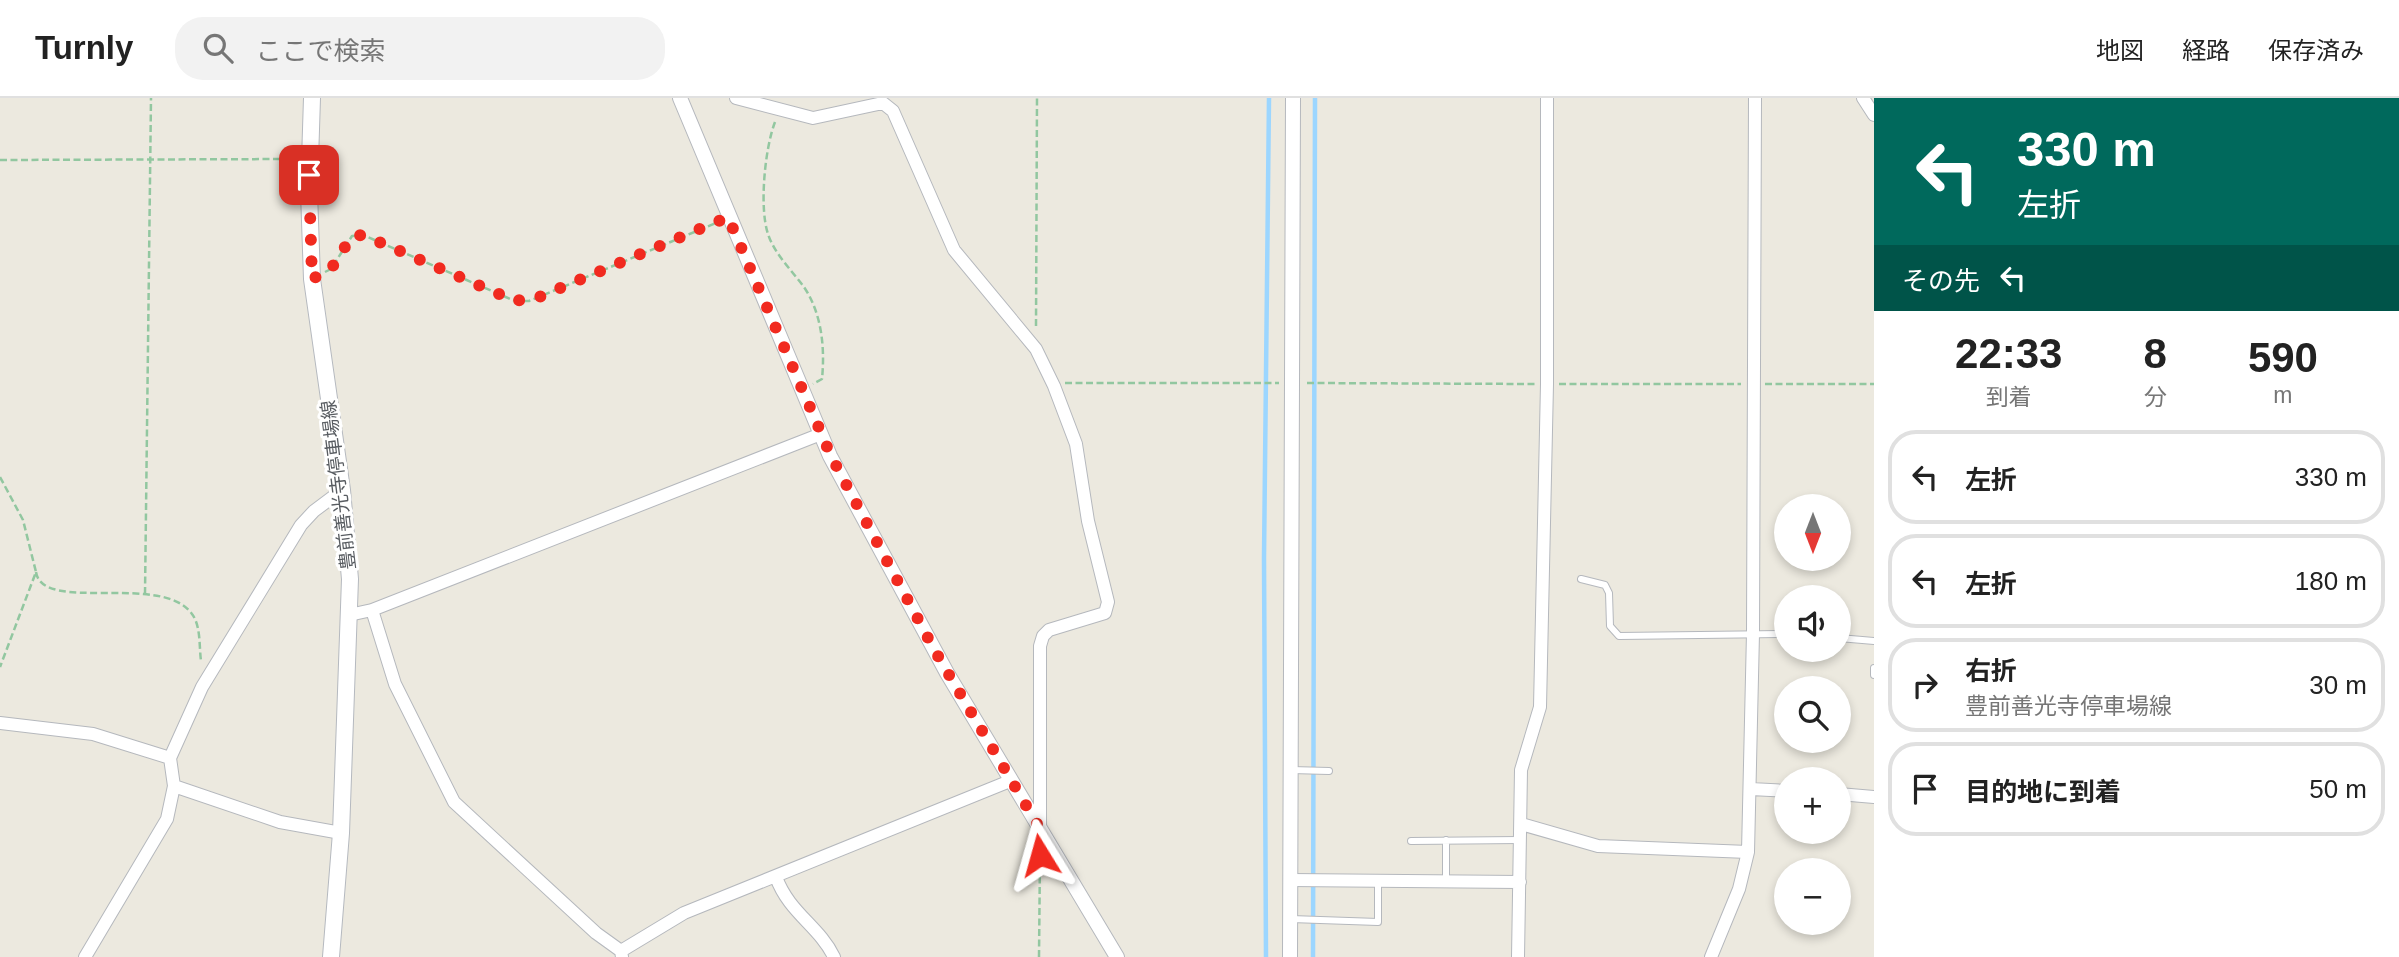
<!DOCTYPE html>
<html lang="ja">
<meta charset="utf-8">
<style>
body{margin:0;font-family:Arial,"Noto Sans JP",sans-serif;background:#f2f2f2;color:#222;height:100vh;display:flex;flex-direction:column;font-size:26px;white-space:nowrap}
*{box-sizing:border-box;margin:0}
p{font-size:23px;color:#767676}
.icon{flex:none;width:38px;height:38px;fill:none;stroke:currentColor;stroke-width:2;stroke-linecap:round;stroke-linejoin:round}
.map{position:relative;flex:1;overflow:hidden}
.drawer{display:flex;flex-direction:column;background:#fff;width:525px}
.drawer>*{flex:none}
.banner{background:#00695c;color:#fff;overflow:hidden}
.needle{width:46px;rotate:180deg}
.tools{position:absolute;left:1774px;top:396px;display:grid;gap:14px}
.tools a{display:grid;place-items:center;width:77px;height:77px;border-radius:50%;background:#fff;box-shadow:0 4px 10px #0003;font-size:35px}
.pin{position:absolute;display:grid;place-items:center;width:60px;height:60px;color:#fff;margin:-30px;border-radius:14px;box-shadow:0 4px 10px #0006}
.me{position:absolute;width:77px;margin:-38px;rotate:352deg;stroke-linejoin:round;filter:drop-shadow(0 0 5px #0008)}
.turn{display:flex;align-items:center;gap:24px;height:147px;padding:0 28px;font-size:32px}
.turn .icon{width:91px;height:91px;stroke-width:2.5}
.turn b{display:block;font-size:49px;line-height:60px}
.then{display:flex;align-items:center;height:66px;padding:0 28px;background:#0003;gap:14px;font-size:26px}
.eta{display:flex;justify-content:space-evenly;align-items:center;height:119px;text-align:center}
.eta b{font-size:42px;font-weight:700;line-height:49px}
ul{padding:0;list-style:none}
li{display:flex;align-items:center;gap:21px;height:94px;margin:0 14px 10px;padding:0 14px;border:4px solid #e0e0e0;border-radius:28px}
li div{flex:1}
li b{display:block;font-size:26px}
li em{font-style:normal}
header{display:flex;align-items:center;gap:42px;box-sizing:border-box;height:98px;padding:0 35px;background:#fff;border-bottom:2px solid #e0e0e0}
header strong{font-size:33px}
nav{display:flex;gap:38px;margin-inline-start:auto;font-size:24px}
.search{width:490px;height:63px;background:#f2f2f2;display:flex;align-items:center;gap:18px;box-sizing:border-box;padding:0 24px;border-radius:28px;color:#767676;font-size:26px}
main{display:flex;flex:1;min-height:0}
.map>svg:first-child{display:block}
</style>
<header>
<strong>Turnly</strong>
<div class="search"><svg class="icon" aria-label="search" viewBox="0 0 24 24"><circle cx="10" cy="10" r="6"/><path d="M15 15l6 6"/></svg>ここで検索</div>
<nav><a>地図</a><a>経路</a><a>保存済み</a></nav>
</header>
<main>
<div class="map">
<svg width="1874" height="859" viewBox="0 0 1874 859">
<rect width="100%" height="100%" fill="#ece9df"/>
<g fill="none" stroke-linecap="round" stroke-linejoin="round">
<path stroke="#9cd6ff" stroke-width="4.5" d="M1266 859 1264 460 1269 0
M1313 859 1315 0"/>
<defs>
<path id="service" d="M1581 481 1605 487 1609 495 1610 528 1619 538 1787 536
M1839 540 1874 543
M1874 577V570
M1291 672 1329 673
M1446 742V783
M1411 743 1520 742
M1291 821 1378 824V784"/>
<path id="minor" d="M736 0 813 20 883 5 893 13 954 152 1036 251 1054 288 1076 346 1088 423 1108 504 1105 515 1049 532 1043 538 1040 548V731
M1863 0 1874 17
M372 512 395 586 454 704 596 835 621 853 622 859
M349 517 372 512 821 336
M0 625 93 636 170 660
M174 688 280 724 341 735
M1751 691 1787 693
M1839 696 1874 699
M1521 726 1598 748 1748 754
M776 779C789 815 819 828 834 859
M1290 782 1520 784
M621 853 684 815 1010 683
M85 859 167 721 174 688 170 660 202 589 301 427 314 413 342 392
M1518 859 1521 672 1540 609 1547 286V0
M1711 859 1739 791 1748 754 1753 535 1755 0"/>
<path id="tertiary" d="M680 0 830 358 947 575 1117 859
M1290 859 1293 0"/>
<path id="secondary" d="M312 0 309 94 312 181 342 392 350 481 341 735 331 859"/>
</defs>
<use href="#service" stroke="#b5b8bd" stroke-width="8"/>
<use href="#minor" stroke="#b5b8bd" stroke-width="14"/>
<use href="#tertiary" stroke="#b5b8bd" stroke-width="16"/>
<use href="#secondary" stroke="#b5b9bf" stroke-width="18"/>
<path stroke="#92c7a0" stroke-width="2.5" stroke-dasharray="7 3.5" stroke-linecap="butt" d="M775 24C765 50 759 109 768 136 774 155 792 173 804 189 822 216 825 250 822 281L813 286
M0 62 295 61
M325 174 331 171 352 138 363 137 515 203H529L716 125
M1036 228 1037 0
M1065 285H1279
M1307 285 1535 286
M1559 286H1741
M1765 286H1874
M0 379 23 422 36 474 0 569
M36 474C42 516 163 474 192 516 201 528 199 548 201 563
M145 496 151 0
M1039 859 1040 757"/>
<use href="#service" stroke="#fff" stroke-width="6"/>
<use href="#minor" stroke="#fff" stroke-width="12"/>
<use href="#tertiary" stroke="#fff" stroke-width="14"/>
<use href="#secondary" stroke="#fff" stroke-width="16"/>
</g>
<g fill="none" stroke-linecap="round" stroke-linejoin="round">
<path stroke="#f12a1f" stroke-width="12" stroke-dasharray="0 21.6" d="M309 77 312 181 331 171 352 138 363 137 515 203 539 199 728 119 831 358 935 553 1040 731V757"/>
</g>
<g text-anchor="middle" stroke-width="6" stroke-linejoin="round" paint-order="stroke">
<g font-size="19" fill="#585c61" stroke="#fff">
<text transform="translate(338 387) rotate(-97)" y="7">豊前善光寺停車場線</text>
</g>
</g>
</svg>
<div class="tools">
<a><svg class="needle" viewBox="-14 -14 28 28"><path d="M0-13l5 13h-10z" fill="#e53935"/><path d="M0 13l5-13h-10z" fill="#767676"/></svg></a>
<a><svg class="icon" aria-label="sound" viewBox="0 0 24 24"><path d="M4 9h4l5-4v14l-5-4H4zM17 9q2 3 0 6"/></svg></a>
<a><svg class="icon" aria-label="search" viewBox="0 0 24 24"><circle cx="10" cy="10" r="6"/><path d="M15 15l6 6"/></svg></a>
<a>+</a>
<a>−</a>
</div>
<div class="pin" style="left:309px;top:77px;background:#d93025"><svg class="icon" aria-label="arrive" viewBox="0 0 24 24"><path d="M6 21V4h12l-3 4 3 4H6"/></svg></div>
<svg class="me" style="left:1040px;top:757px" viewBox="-20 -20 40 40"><path d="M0-17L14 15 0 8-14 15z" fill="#f12a1f" stroke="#fff" stroke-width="4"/></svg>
</div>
<section class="drawer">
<div class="banner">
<div class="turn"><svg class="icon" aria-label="left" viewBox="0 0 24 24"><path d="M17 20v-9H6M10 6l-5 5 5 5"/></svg><div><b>330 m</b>左折</div></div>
<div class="then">その先<svg class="icon" aria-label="left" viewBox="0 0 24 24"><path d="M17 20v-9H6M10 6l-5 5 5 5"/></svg></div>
</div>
<div class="eta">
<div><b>22:33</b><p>到着</p></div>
<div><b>8</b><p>分</p></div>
<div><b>590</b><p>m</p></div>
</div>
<ul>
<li><svg class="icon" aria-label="left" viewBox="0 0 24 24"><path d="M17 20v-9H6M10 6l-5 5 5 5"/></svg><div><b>左折</b></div><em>330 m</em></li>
<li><svg class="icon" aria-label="left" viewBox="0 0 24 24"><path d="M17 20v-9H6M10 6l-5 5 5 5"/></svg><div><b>左折</b></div><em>180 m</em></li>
<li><svg class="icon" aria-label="right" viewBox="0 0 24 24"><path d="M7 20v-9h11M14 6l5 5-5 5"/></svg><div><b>右折</b><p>豊前善光寺停車場線</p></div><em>30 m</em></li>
<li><svg class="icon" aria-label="arrive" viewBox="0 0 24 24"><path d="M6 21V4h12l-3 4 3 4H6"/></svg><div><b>目的地に到着</b></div><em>50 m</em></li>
</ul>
</section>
</main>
